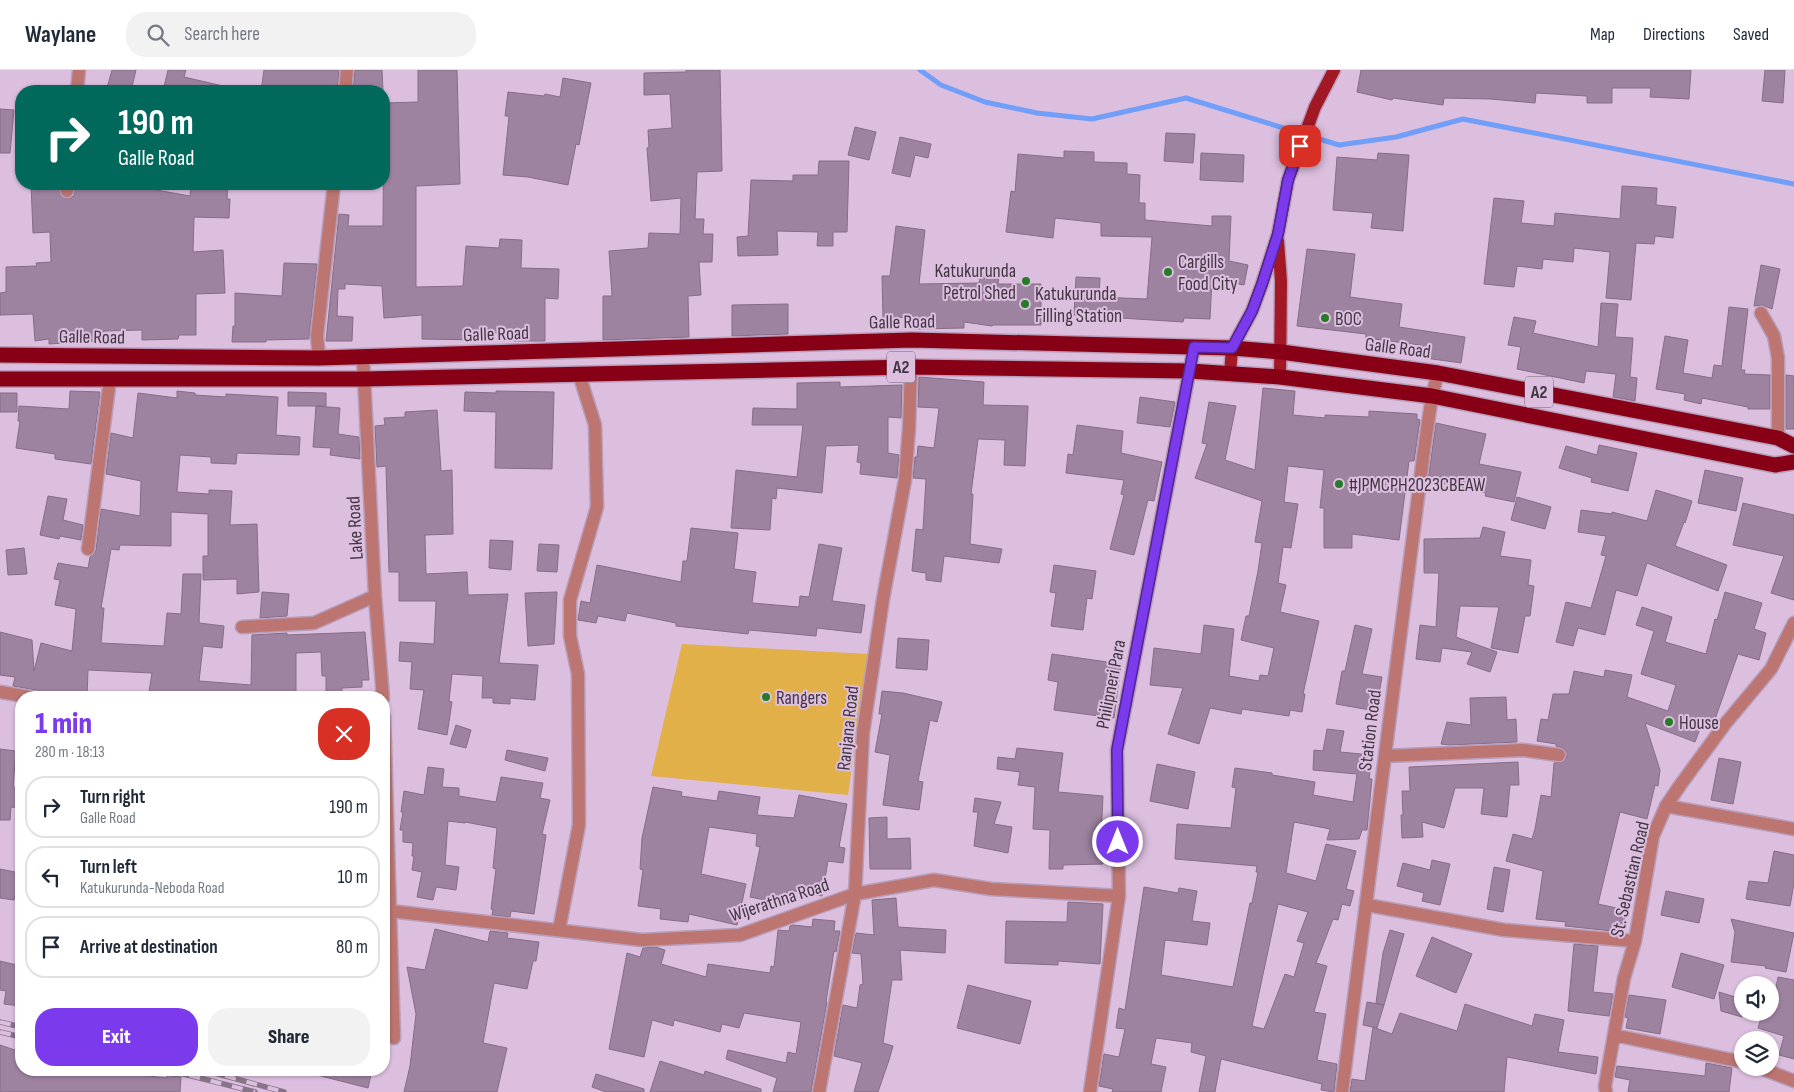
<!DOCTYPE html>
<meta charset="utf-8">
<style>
body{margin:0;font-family:"Sofia Sans Condensed",sans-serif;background:#f2f2f3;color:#1f2937;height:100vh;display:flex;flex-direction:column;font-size:19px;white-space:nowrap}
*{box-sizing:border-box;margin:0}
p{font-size:16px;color:#747a83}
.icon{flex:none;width:28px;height:28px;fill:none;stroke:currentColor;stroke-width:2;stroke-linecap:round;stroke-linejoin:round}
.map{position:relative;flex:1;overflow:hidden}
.details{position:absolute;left:15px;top:621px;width:375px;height:385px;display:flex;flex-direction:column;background:#fff;border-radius:20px;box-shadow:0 1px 4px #0004}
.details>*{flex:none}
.top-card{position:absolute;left:15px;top:15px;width:375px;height:105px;border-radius:20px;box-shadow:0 1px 4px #0004;background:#00695c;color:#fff;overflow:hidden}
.fabs{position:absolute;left:1734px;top:906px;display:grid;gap:10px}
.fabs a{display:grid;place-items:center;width:45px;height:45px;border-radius:50%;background:#fff;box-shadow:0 1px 4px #0004;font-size:25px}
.pin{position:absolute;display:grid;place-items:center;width:42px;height:42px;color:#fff;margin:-21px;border-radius:10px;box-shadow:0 2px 8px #0006}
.me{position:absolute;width:55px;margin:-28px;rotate:0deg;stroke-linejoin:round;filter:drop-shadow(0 0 4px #0008)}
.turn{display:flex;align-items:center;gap:18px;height:105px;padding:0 20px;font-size:22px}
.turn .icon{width:65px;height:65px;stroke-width:2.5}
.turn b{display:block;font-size:35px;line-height:42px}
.round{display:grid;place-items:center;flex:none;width:52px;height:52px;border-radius:20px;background:#f2f2f3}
.headline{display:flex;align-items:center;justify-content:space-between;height:85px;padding:0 20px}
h1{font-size:30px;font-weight:800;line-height:38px;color:#7c3aed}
.button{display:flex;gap:10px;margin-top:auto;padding:10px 20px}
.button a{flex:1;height:58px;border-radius:20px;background:#7c3aed;color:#fff;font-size:20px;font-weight:800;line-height:58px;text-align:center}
.button a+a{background:#f2f2f3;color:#1f2937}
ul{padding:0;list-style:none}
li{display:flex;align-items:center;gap:15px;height:62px;margin:0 10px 8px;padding:0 10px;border:2px solid #e0e1e3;border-radius:20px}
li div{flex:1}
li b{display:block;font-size:19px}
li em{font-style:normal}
header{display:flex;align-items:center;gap:30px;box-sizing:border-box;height:70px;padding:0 25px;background:#fff;border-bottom:1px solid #e0e1e3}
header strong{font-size:24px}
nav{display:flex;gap:28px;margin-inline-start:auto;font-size:18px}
.search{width:350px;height:45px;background:#f2f2f3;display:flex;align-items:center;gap:12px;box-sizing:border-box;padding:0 18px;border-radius:20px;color:#747a83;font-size:19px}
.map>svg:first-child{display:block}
</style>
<header>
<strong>Waylane</strong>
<div class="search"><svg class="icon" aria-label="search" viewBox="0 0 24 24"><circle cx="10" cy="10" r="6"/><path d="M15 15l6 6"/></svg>Search here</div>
<nav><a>Map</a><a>Directions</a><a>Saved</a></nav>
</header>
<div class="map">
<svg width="1794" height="1022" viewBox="0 0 1794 1022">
<rect width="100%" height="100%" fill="#dcbfdf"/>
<path fill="#e1b048" d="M682 574 868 584 848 725 651 706Z"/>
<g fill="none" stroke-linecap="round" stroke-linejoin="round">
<path stroke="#719ef8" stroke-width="5" d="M920 0 941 15 985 32 1037 43 1092 49 1186 28 1339 75 1396 67 1463 49 1794 114"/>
</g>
<path fill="#9e83a1" stroke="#866c89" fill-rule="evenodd" d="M112 0H136L131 21 107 18Z
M168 0H186L184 7 223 16 222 21H163Z
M264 0H339L337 21H261Z
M355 0H382L383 21H353Z
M418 0H457L460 114 416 116V217L463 216 466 176 499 178 500 169 522 170 521 198 559 199 558 229 545 228V271H514V264L482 262V270L422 269V245L384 248 382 216 345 214V219H338L337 246 353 247 352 271H326L339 144 349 145 348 156H383L384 33 418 32Z
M686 0H720L722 101 697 102 695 149H704L703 164H713L712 192H699L701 225 688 226 689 267 603 270V226H612L609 181 648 178 649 163 680 164 681 128 651 131 647 78 649 77 648 60 672 58 670 24 644 25V3L686 2Z
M1361 0H1691L1689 29 1650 27 1651 18H1612V33H1587V26L1536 23 1535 33 1490 29 1444 28 1443 35 1393 28 1392 30 1357 22Z
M1765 0H1785L1783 33 1762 31Z
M563 8 591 13 579 75 576 74 568 115 528 107 503 105 509 46H505L508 22 544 26 545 24 560 27Z
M0 39 14 40 10 83H0Z
M855 57 876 62 869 90 848 85Z
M1166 63 1195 64 1193 93 1164 91Z
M900 67 931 74 928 88 915 85 910 107 892 103Z
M1064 81 1094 82V92L1127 93V104L1140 105 1139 133H1145V150L1212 156V146H1231L1229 191 1248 195 1244 215 1212 209 1210 249 1184 248 1183 252 1074 245 1076 207 1100 208 1099 227 1147 229 1152 167 1101 166V153L1055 148 1053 168 1006 162 1011 121 1015 122 1018 84 1064 88Z
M1201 83 1244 85 1243 112 1200 110Z
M1378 83 1409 85 1403 161 1371 158 1373 143 1333 140 1337 87 1377 90Z
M819 91H849L847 162H833V176H817L818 162 777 161 778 185 738 186 737 167 748 166 751 110 793 111V105H818Z
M31 114H60V124L66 129 74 126 76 114 120 118V114H146L145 118 190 126 191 114H228L227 129H230L229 148 194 147 193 182 223 180 225 223 196 224V265H179L178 269 142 270V260L104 261 103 272 63 269 64 273 49 274V269L35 271 33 244 0 245V223L6 222V197L37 196 36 193 51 192 50 162 33 163Z
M1622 116 1657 118 1656 135 1676 137 1673 168 1655 166 1654 174 1636 173 1631 230 1606 228 1610 182 1574 178 1573 192 1543 189 1542 199 1517 196 1514 217 1484 214 1494 128 1524 131 1521 153 1554 156 1555 143 1620 149Z
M896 156 925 160 919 214 979 213 981 203 999 206 998 214H1041V255H993L992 256 964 252V258L918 259 917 247 883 248 882 206H890Z
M1307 179 1355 184 1350 227 1402 234 1399 257 1465 267 1461 293 1418 287 1420 275 1366 268V264L1297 256Z
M284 193 317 194 309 269 266 270V272H232L233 256H235V223L282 226Z
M1761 195 1780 199 1772 239 1762 235 1754 236Z
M1601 233 1618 234 1615 267 1633 268 1630 307 1637 308 1635 331 1613 327 1616 304 1586 301 1584 313 1517 299 1521 277 1508 275 1514 247 1536 251 1533 263 1598 277Z
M788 234V264L732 266V235Z
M1729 237 1748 239 1741 300H1745L1744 304 1770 305V339H1748V337L1702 328 1701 334 1684 330 1685 324 1656 319 1665 266 1688 270 1683 303 1712 308 1714 295 1722 296Z
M1786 305 1794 306V359H1786Z
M919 307 984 312 983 335 1028 336 1025 396 1004 395 1005 370 978 369 971 424H973L970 474 1002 479 999 493 944 486 941 512 926 510V503L912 501 916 459 923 460 926 409 913 408 915 387H917L918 376 934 378 939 338 918 337Z
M840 312V317L902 315 901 348 888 347V383L899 385 897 408 860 404 861 393 857 392 859 375 826 376 822 423 777 418 776 429 772 428 770 460 731 458 736 400 797 407 803 355H752L753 338 797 339V313Z
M1263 318 1295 321 1293 345 1325 348V345L1369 347V341L1417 344V349L1420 350 1414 391H1409L1399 470 1352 464V478H1324V438H1320L1324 400 1288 396 1284 432 1298 434 1291 478 1283 477 1278 513 1286 515 1280 542 1319 551 1303 624H1305L1302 642 1290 640 1289 646 1242 639 1241 644 1210 638 1199 674 1168 664 1183 618 1150 615 1154 578 1201 584 1204 555 1234 559 1229 606 1259 611 1260 605 1268 606 1274 578 1241 570 1246 546H1249L1258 501 1262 473 1255 472 1262 431 1195 408 1207 374 1202 373 1209 332 1236 336 1225 390 1255 400Z
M70 321 100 322 91 394 55 389V384L16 378 20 351H18L19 336 69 339Z
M177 321 195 323V325L226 327V324L278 327 276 365 300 367 299 385 237 383 236 394 211 393V387L180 385 177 422 209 424V420L232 421 230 455 257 454 259 522 237 524V509L203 510V486H208V444L171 442V476L120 475 119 480 111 479 101 538H104L101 573 164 576 167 543 181 544 183 504H201L199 553 224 556 222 578 203 576 199 611 251 615 252 565 287 563V565L365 562 369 610H362V617L342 618V624L326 625V606H322L321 582 296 583V628H148L152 603 88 600 87 628H55L42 625 36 620 13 616 15 607 0 605V562L32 570 34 601 41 573 72 581 76 539 55 535 60 510 54 509 58 493 88 498 90 487 94 484 96 480 101 439 140 446 141 411 106 404 111 363 133 368 138 323 177 328Z
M496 321 554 322 552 399 495 398 496 342 464 341 465 322 496 323Z
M288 322 326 323V336H288Z
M0 323H17V342H0Z
M1140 327 1175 332 1170 357 1137 353Z
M316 336 340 338 338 364 359 367 360 389 330 385 331 378 313 377Z
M437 340 441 401 452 400 453 464 425 465 426 504 467 502 468 525 508 524 499 593 538 595 535 630 510 628V634L493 633V628H482L483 606 452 604 449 631 452 632 447 665 418 659 424 620 410 619 412 592 399 591 400 572 434 574 436 531H399V502H389L386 396 377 397 375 356 385 355 384 348 405 347V342Z
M1436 353 1486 364 1479 394 1521 402 1514 432 1485 426 1486 423 1428 410Z
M1077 355 1123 361 1121 383 1162 392 1154 431 1148 430 1134 485 1110 479 1124 425 1121 424 1124 410 1066 403 1068 384 1073 385Z
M1599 375 1637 383 1628 421 1591 412 1592 408 1559 398 1566 376 1597 385Z
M1705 400 1743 408 1736 441 1698 433Z
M1656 420 1692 431 1685 453 1684 452 1675 476 1727 495 1718 521 1647 493 1637 526 1616 520 1605 565 1578 558 1573 576 1556 572 1566 532 1591 538 1606 486 1601 485 1606 466 1578 462 1581 440 1612 444V442L1647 451Z
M48 426 67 429 63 450 83 455 81 470 60 466 59 469 40 465Z
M1517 427 1551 437 1545 459 1511 450Z
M1743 433 1794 445V530L1771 523 1784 486 1733 475Z
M1483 457 1505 462 1500 486 1531 490 1528 515 1534 516 1530 546H1525L1518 583 1491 578 1499 537 1460 536 1456 567 1497 582 1490 602 1467 594 1472 582 1442 578 1440 592 1416 589 1420 555 1436 557 1439 503H1424V469L1480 468Z
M691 458 738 463 734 499 756 502 752 533 799 537 800 526 809 527 819 474 842 478 832 531 865 535 861 563 817 558 816 566 749 560 748 564 676 556V553L627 543 625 551 598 546 596 553 578 550 581 531 590 533 597 495 681 512 683 491H687Z
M490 470 513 471 511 500 489 498Z
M539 474 559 475 557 502 537 501Z
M24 478 27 504 8 505 6 480Z
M1054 495 1096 501 1092 529 1087 528 1083 560 1051 556 1056 523 1050 522Z
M262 522 289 524 287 546 260 548Z
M557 522 554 574 528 576 525 523Z
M1725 522 1762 533 1754 559 1766 563 1759 590 1738 584 1714 652 1704 648 1695 672 1645 653 1660 700 1658 716 1655 715 1647 749 1620 742 1598 834 1626 840 1622 862 1565 856 1566 852 1536 849 1543 801 1506 791 1513 764 1532 769 1535 759 1541 725 1551 727 1554 693 1562 692 1567 687 1564 679 1556 676V674L1537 671 1541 649 1548 650 1553 624H1569L1574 601 1604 607 1605 600 1632 605 1627 627 1668 641 1676 615 1641 604 1654 561 1636 555 1642 537 1672 547 1665 572 1706 584 1715 549 1717 550Z
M1355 555 1372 559 1362 604 1382 607 1376 641 1336 634 1342 601H1345Z
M898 568 929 570 927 600 896 598Z
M1052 584 1121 594 1114 648 1054 640 1058 612 1048 610Z
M882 621 903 623 942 632 937 652 930 650 918 711 923 712 919 740 883 735 890 685 875 682 882 644H879Z
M1506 627 1507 650 1516 649 1517 672 1449 675 1441 674 1447 652 1471 655 1470 628Z
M456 655 471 660 466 678 450 674Z
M1327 659 1344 661 1340 682 1372 685 1369 709H1372L1367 760H1362L1359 769 1327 770 1330 759 1294 752 1286 803 1316 811 1326 774 1356 781 1346 819 1354 821 1350 836 1342 834 1338 850 1333 849 1316 893 1327 896 1314 942 1326 944 1317 990 1337 994 1334 1022 1321 1020 1322 1014 1221 989 1215 1022H1199L1206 986 1191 982 1192 973 1156 968 1151 994 1166 997 1161 1022H1112L1113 1019 1099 1016 1104 984 1119 987 1125 959 1116 958 1119 938 1125 940 1144 817 1178 823 1179 818 1197 821 1192 851 1210 853 1207 875 1165 870 1161 905 1233 917 1250 833H1252L1258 802H1256L1257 796 1175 789 1177 754 1231 758 1236 718 1232 717 1235 698 1272 703V705L1315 712 1313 725 1353 732 1357 704 1313 700 1314 680 1323 681ZM1278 834 1308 842 1297 871 1304 873 1294 907 1285 904 1264 959 1252 956Z
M1017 678 1063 683 1058 722 1103 726 1101 767H1102L1103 794 1063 795V799H1049L1050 760 1033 759 1035 717 1018 715 1020 702 997 699 998 687 1015 689Z
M0 679 16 681 13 717 21 718V738L11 737 10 750H0Z
M507 680 548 688 545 701 505 690Z
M1719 688 1741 692 1733 734 1711 730Z
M1518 692 1519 715H1510L1507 747 1481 744 1484 718H1455L1444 758 1422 752 1423 767 1402 768 1401 745H1403L1402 721H1410L1409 697Z
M1157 694 1195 702 1188 739 1150 731Z
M428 697 444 699 442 717 459 718V726L496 732 501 707 543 713 540 728 550 730 542 764 546 765 534 844 511 841 510 847 492 845 493 840 491 839 496 799 493 798 497 758 465 752V753L448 751 445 795 459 797 456 820 436 817 433 830 417 827 422 802 412 800 414 786H412L413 773 403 772V760H400L403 742H401L404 721 424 725Z
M653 717 682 722 681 726 717 731 719 721 760 727 757 745 794 748 799 725 847 734 839 777 845 778 843 793 828 791 822 826 788 820 785 834 750 827 760 777 756 776 757 764 709 757 701 804 746 814 737 855 689 844 688 852 660 849 661 839 638 836 643 800 640 799 642 768Z
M975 728 1001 732 994 754 1012 757 1008 783 974 776 978 742H973Z
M887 747V769L910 768 911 799H870L869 748Z
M1774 781 1794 785V813L1790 836 1746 829 1749 811 1768 813Z
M1432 790 1450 794 1440 835 1422 831 1424 823 1397 816 1403 793 1430 800Z
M1494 797 1510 800 1503 842 1487 839Z
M0 799 20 803 14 830 0 828Z
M1666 821 1704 829 1699 853 1661 845Z
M896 828 898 857 946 860 945 883 900 880 902 910H892L883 973 893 976 889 990 878 1022H854L862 993 834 986 843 935 857 938 860 915 863 914 861 884 852 883 856 863 874 865 872 830Z
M1068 832 1103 834 1100 894 1058 891V895L1005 893 1006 851 1067 852Z
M813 849 835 851 834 861H840L836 882 834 881 826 932H827L811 1022H773L777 1008 726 989 728 980 786 993 788 982 796 984 801 952 744 943 739 958 722 954 720 962 674 950 673 956 652 950 644 987 609 979 627 883 640 887 643 878 655 877 665 880 661 894 706 907 708 894 770 903 771 896 774 897 778 860 789 861 790 856 793 855 812 857Z
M1731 849 1794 863 1786 902 1765 898 1766 896 1731 892 1735 862Z
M435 859 488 872 490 861 508 863 507 868 539 872 536 891H533L527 919 494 913 483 973 507 978 497 1022H404L410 996 416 944 407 897 425 900Z
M1390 860 1404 864 1384 935 1376 933 1383 883Z
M1432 867 1472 884 1456 923 1416 906Z
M1574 874 1598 876 1593 922 1613 924 1609 946 1568 941Z
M1681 883 1724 895 1714 929 1672 917Z
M0 891 21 896V927L20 936 4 934 6 921 0 920Z
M1778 907 1794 910V989L1779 985 1784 966 1758 958 1763 942H1770V931L1773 932Z
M968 915 1031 931 1020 974 957 958Z
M1719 922 1742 929V947L1721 941Z
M1629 925 1666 930 1660 964 1626 958 1628 948 1625 947Z
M1367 932 1384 935 1377 958 1363 955Z
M1465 934 1532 956 1535 944 1564 950 1558 982 1598 987 1596 1004 1507 987 1504 1022H1350L1352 1009 1365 1011 1373 957 1392 964 1400 943 1457 961Z
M0 975 21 982V1000H119V1003L167 1008V1005L181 1007 180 1022H0Z
M660 991 704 1005 705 1001 761 1019V1022H650Z
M1706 993 1732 998 1729 1022H1628L1630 1010 1615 1007 1617 996 1705 1006Z
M318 1000H372L368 1018 317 1005Z
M596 1004 644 1019V1022H606L592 1017Z"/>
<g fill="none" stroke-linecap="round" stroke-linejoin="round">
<defs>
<path id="minor" d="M77 21 79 0
M345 21 347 0
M67 121 68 114
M1761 243 1774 266 1778 288V368
M363 287 375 526 383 628
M319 288 317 266 334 114
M88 479 110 309
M242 557 314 553 375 526
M0 622 35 628
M384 647 394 968
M1385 686 1523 680 1559 685
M1666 736 1794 759
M1367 835 1504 860 1635 871
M390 841 642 870 740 865 855 824 934 810 991 819 1119 826
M559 860 579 755 578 604 570 566V530L597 437 595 355 579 304
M1614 965 1742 992
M1760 998 1794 1011
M819 1022 855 824 863 663 883 529 905 410 909 358 911 297
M1090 1022 1119 826 1117 680 1194 277
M1342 1022 1424 380 1432 326 1438 303
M1606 1022 1605 1016 1624 908 1635 871 1653 766 1666 736 1681 714 1725 654 1771 599 1794 553"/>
<path id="major" d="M1278 171 1281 211 1280 307
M1230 304 1232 278 1252 241 1262 214 1278 164 1288 110 1315 37 1334 0"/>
<path id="highway" d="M0 285 319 288 912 270 1232 278 1281 282 1438 303 1778 368 1794 376
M0 309H364L911 297 1190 301 1280 307 1432 326 1775 395 1794 392"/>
</defs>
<use href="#minor" stroke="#b79eba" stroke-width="15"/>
<use href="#major" stroke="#b79eba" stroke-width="15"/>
<use href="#highway" stroke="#b79eba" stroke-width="18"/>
<use href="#minor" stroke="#bc7571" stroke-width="12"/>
<use href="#major" stroke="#a21825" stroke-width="12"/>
<use href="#highway" stroke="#880016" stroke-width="15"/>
<defs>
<path id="rail" d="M0 952 21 957
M0 962 21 967
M168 1000 255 1022
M204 1000 284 1022"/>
</defs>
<use href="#rail" stroke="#877489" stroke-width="5.5"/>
<use href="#rail" stroke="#dcbfdf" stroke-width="4" stroke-dasharray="11" stroke-linecap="butt"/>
</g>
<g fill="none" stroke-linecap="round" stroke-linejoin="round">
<defs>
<path id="route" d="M1118 772 1117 680 1194 277 1232 278 1252 241 1262 214 1278 164 1288 110 1300 76"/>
</defs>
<use href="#route" stroke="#51269a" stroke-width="12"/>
<use href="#route" stroke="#7c3aed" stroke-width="9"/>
</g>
<g fill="#267b27" stroke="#dcbfdf" stroke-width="2">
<circle cx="1168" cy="202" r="5"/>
<circle cx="1026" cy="211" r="5"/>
<circle cx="1025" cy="234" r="5"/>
<circle cx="1325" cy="248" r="5"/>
<circle cx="1339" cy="414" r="5"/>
<circle cx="766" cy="627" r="5"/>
<circle cx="1669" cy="652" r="5"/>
</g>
<g text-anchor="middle" stroke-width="4" stroke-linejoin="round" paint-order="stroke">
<g fill="#dcbfdf" stroke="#705f72" stroke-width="1">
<rect x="887" y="281.5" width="28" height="31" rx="4"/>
<rect x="1525" y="306.5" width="28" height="31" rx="4"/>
</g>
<g font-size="18" font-weight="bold" fill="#423643">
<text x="901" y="303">A2</text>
<text x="1539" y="328">A2</text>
</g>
<g font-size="19" fill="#423643" stroke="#dcbfdf" text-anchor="start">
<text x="1178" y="198">Cargills<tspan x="1178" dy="22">Food City</tspan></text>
<text x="1016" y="207" text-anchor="end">Katukurunda<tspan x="1016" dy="22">Petrol Shed</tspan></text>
<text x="1035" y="230">Katukurunda<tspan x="1035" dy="22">Filling Station</tspan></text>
<text x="1335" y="255">BOC</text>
<text x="1349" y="421">#JPMCPH2023CBEAW</text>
<text x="776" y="634">Rangers</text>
<text x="1679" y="659">House</text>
</g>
<g font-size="19" fill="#423643" stroke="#dcbfdf">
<text transform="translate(902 251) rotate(-1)" y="7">Galle Road</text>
<text transform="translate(496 263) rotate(-2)" y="7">Galle Road</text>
<text transform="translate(92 266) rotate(1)" y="7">Galle Road</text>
<text transform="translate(1398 277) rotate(7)" y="7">Galle Road</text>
<text transform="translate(354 458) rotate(-93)" y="7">Lake Road</text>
<text transform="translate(1110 614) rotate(-79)" y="7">Philipneri Para</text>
<text transform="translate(847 658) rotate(-84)" y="7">Ranjana Road</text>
<text transform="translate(1369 660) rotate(-83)" y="7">Station Road</text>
<text transform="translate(1629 809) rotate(-77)" y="7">St. Sebastian Road</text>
<text transform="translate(779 829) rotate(-18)" y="7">Wijerathna Road</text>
</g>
</g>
</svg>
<div class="fabs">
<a><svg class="icon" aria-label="sound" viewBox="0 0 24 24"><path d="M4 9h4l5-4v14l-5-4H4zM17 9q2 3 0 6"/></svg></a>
<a><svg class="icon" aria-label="layers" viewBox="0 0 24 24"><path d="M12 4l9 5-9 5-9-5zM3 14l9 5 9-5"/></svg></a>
</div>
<div class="pin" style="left:1300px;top:76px;background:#d93025"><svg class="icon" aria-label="arrive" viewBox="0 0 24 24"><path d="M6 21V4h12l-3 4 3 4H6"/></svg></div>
<svg class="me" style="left:1118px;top:772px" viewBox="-20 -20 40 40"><circle r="17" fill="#7c3aed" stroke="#fff" stroke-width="3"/><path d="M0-11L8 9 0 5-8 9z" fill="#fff"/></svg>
<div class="top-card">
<div class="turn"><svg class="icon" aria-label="right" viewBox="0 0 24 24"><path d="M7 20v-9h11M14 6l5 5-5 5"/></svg><div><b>190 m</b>Galle Road</div></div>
</div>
<section class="details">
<div class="headline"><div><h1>1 min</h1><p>280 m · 18:13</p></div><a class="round" style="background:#d93025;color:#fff"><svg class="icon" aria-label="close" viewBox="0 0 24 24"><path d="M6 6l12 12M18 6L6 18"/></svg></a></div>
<ul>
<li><svg class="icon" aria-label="right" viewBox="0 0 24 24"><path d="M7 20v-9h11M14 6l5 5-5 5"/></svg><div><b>Turn right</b><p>Galle Road</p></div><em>190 m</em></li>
<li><svg class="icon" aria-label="left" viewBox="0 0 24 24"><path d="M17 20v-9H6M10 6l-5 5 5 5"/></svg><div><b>Turn left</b><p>Katukurunda-Neboda Road</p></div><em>10 m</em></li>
<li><svg class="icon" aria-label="arrive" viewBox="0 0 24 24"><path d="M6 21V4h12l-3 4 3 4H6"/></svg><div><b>Arrive at destination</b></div><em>80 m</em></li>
</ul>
<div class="button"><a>Exit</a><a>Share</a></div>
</section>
</div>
